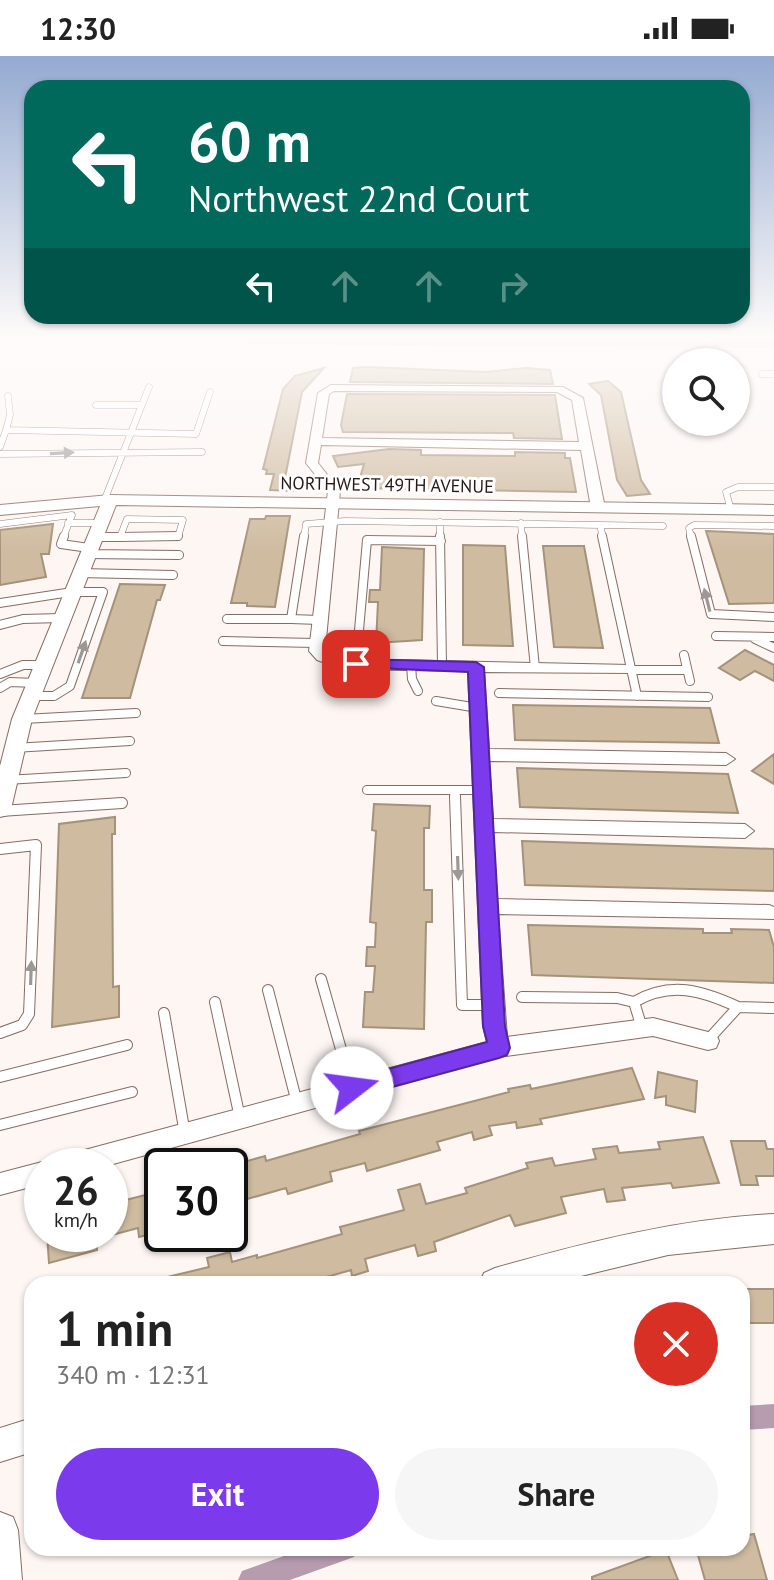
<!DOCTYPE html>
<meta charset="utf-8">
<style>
body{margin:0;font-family:"PT Sans",sans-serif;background:#f6f6f6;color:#222;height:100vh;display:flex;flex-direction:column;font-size:30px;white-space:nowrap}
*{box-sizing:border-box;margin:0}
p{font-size:26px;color:#767676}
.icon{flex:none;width:44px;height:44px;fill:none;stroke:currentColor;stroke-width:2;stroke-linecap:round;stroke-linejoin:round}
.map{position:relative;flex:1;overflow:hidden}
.drawer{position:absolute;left:24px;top:1220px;width:726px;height:280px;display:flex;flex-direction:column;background:#fff;border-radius:24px;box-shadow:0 2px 6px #0004}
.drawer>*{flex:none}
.banner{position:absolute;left:24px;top:24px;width:726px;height:244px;border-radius:24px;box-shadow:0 2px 6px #0004;background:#00695c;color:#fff;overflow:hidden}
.fabs{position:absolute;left:662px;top:292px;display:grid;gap:16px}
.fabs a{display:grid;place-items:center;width:88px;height:88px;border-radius:50%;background:#fff;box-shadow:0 2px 6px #0004;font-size:40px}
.speed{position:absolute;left:24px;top:1092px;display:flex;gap:16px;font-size:40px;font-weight:700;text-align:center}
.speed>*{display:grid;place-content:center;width:104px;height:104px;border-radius:50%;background:#fff;box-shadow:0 2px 6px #0004;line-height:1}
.speed small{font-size:20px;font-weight:400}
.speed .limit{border:4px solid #111;border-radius:12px;background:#fff;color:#111}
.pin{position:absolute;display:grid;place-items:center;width:68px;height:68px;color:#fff;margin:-34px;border-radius:16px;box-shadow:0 4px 12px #0006}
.me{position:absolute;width:88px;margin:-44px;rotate:75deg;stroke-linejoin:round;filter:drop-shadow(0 0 6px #0008)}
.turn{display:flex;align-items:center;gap:28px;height:168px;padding:0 32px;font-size:36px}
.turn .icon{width:104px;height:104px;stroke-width:2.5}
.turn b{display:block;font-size:56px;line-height:68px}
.lanes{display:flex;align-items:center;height:76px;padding:0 32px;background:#0003;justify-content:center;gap:40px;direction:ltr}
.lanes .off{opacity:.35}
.round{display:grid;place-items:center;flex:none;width:84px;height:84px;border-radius:42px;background:#f6f6f6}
.summary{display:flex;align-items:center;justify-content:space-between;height:136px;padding:0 32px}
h1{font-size:48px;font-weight:700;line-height:60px}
.button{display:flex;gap:16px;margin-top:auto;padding:16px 32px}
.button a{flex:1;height:92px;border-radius:48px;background:#7c3aed;color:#fff;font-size:32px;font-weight:700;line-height:92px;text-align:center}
.button a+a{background:#f6f6f6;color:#222}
.status{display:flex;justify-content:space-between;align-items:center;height:56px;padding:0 40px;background:#fff;direction:ltr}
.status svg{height:22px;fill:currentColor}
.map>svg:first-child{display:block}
</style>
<div class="status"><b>12:30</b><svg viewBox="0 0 49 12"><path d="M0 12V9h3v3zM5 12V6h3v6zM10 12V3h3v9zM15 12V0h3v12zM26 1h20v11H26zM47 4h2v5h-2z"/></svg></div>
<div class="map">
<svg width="774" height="1524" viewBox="0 0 774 1524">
<rect width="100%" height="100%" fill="#fdf6f3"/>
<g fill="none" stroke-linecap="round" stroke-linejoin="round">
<path fill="#b79baf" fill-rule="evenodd" d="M774 1348V1372L742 1374V1350Z
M306 1492H358L354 1501 290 1524H238L242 1515Z"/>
</g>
<path fill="#cfbba0" stroke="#a4927a" stroke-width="2" d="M367 311 486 316 526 312 550 314 553 328 350 326 353 312Z
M324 312 302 336 285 422 296 423 293 435 270 434 274 418H266L267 414 263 413 283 333 295 320Z
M608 325 621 336 641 424 650 438 627 440 617 424 601 339 589 328Z
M347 338 555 339 562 383 514 382 513 377H501L343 376 341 369Z
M389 393 421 394V399L515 400V396L565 397V402H570L576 436 357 432 364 408 338 411 333 400Z
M266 460H290L275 551 247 550V547H231L250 463H265Z
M53 468 49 498H41L46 521 0 529V474Z
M706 475 774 478V547L729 548Z
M463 489 505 490 513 590 463 589Z
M543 490H584L603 592 554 591Z
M382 491 424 493 422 584 376 587 378 546H369L370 534H380Z
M120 528 165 529 160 544H157L130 642H82Z
M745 594 774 609V625L755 615 740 624 719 612Z
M513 649 710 652 719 687 515 684Z
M774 698V728L752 715Z
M517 712 728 718 738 757 520 751Z
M374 748 430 750 429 772H424V834H432V866H426L424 973 363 971 365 936H373L375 910H366L367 891H375L376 867 370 866 376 775 372 774Z
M115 761V778H112L113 931 119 930V961L52 971 59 768Z
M522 785 774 793V835L525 829Z
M528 869 703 873V877H732L731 873 769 874 774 891V927L532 919Z
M632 1012 644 1043 540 1063 542 1068 517 1072 516 1066 489 1070 492 1079 474 1084 472 1076 437 1086 440 1094 367 1115 365 1107 330 1116 332 1125 288 1138 286 1132 230 1148V1110L265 1100 266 1105 360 1078 359 1075 509 1036 508 1033 530 1029 531 1033Z
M658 1016 697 1025 695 1056 666 1049V1040L655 1042Z
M703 1081 719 1127 673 1132 671 1127 622 1132 625 1144 607 1146 604 1133 561 1141 566 1157 515 1170 510 1159 434 1186 436 1195 418 1200 415 1189 365 1203 368 1215 352 1220 351 1214 302 1228H160L159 1223 209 1211 207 1202 230 1196 232 1206 257 1199V1202L342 1178 340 1171 404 1154 398 1134 420 1128 426 1148 467 1137 465 1132 528 1112 526 1107 552 1102 555 1110 596 1103 593 1093 617 1090 619 1097 660 1093 658 1086Z
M731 1085H765L767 1093H774V1120H756L758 1129H741Z
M153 1137 159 1176 139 1181 138 1172 112 1179 110 1148Z
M47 1178H96L97 1194 49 1207Z
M742 1233H774V1267H742Z
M754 1478 767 1524H705L696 1492H742V1480Z
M666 1494 678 1524H592V1521Z"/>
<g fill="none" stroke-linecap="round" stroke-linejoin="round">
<defs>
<path id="service-far2" d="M762 318H774
M96 349H142
M6 374 10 359 8 340
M0 391 6 374 196 378 210 336
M0 398 202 396
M104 445 149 331
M731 454 726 436 738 431H774
M127 463 183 464 178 481H120Z
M440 466V482
M68 467H99
M521 467 522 482
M0 468 72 459 63 482
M600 469 603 482
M94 481H120
M304 482 306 468 345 465 663 470
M691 482 689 472 694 469 774 470"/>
<path id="service-far1" d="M64 480 61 488 89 492
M440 480 442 610
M522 480 535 612
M602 480 637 640
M691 480 711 558 774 561
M94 481H120
M120 481 178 480
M87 498 179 499
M79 517 173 519
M227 563H291L304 480
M291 563 319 564
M0 569 23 563 61 562
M716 580 774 581
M755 583 774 592
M223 585 316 587
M684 599 690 625
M356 608 367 484 441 485
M411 609 412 623 418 635
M631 614H687
M0 618 23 609H42
M0 632 10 626 36 627
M499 637 708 641
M32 640H54L70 630 103 536H72
M436 645 478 652
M23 663 136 657
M14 692 130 685
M6 724 126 717
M367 734H483
M455 734V742"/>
<path id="service" d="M455 740 462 949H492
M0 755 122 747
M0 793 36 789 29 958 22 969 0 977
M321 923 352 1032
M268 934 297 1047
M522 941 617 942 634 946
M215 946 240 1062
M164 957 185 1078
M642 972 634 946C671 925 701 934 738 951
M708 984 738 951 774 952
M0 1021 127 989
M0 1069 132 1036"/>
<path id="minor" d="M331 329 563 331 583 342 605 452 598 456 591 452 581 394 321 389 318 407 340 435 325 594 344 603 631 609 639 614 637 617 484 616 489 693 726 697 735 703 726 709 489 705 493 763 745 768 754 775 745 782 493 776 497 843 769 849 774 851V863L498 858 507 981 653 962 716 978 719 985 716 992 708 994 653 980 499 1001 106 1110H54L58 1102 66 1099 487 986 483 970 468 615 342 613 317 604 309 595 328 435 306 407 318 337ZM334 335 557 336 572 344 579 386 322 382 329 338Z
M72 532 79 536 77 539 0 551V543Z
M42 1106 51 1110H42V1128L0 1139V1117Z"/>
<path id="tertiary" d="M110 439 774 449V459L116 449 32 663 11 753 8 759 0 761V710L12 663 100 450 0 459V449Z
M774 1158V1188L668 1199 548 1228H479L484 1217 495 1212C587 1186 678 1163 774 1158Z
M32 1362V1396L0 1406V1372Z
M0 1456 13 1461 18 1474 22 1524H0Z"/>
<path id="motorway" d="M238 282H774V291L247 288Z"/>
</defs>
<use href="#service-far2" stroke="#886b61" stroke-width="7"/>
<use href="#service-far1" stroke="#886b61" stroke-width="10"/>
<use href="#service" stroke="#886b61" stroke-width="12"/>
<use href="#minor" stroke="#886b61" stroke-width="2"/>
<use href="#tertiary" stroke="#886b61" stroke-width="2"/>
<use href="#motorway" stroke="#d4d1d0" stroke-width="2"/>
<use href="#service-far2" stroke="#fff" stroke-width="6"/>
<use href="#service-far1" stroke="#fff" stroke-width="8"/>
<use href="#service" stroke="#fff" stroke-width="10"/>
<use href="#minor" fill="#fff" fill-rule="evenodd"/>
<use href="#tertiary" fill="#fff" fill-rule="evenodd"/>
<use href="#motorway" fill="#faaab6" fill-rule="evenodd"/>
</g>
<defs><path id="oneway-solid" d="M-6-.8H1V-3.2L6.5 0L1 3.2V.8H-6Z" transform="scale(2)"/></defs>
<g fill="#9d9896">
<use href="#oneway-solid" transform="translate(62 397) rotate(-3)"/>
<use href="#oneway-solid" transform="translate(707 544) rotate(-104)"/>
<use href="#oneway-solid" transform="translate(82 596) rotate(-71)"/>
<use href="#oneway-solid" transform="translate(458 812) rotate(88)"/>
<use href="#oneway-solid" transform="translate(31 917) rotate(-88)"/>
</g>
<linearGradient id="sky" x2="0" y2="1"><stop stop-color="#94aad1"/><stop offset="0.57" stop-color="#fefbfa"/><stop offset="1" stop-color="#fefbfa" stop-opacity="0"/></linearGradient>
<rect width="774" height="495" fill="url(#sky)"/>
<path fill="#7c3aed" stroke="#51269a" stroke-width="2" d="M356 603 476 606 484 611 505 970 510 992 507 999 499 1002 352 1042 344 1039 341 1032 344 1025 487 986 483 970 468 616 350 611V605Z"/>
<g text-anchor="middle" stroke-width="6" stroke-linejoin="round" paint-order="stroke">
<g font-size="18" fill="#261a16" stroke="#fff">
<text transform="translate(387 429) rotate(1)" y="6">NORTHWEST 49TH AVENUE</text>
</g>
</g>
</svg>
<div class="fabs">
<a><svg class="icon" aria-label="search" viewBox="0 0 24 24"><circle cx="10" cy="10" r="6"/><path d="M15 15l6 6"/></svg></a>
</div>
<div class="speed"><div>26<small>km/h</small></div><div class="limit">30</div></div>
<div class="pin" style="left:356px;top:608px;background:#d93025"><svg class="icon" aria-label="arrive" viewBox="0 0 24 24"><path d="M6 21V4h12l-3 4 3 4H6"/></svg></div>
<svg class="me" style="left:352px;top:1032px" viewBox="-20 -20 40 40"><circle r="19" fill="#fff"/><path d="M0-13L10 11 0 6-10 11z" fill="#7c3aed"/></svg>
<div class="banner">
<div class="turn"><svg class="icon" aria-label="left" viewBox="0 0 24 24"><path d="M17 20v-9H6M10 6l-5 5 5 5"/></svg><div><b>60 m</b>Northwest 22nd Court</div></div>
<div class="lanes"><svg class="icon" aria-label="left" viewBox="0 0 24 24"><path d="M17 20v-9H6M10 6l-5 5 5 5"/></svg><svg class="icon off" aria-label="ahead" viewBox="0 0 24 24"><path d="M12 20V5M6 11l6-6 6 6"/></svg><svg class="icon off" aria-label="ahead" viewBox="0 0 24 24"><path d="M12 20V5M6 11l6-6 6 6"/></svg><svg class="icon off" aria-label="right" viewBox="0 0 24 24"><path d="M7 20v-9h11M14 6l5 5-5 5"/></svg></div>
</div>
<section class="drawer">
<div class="summary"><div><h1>1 min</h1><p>340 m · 12:31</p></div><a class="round" style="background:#d93025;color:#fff"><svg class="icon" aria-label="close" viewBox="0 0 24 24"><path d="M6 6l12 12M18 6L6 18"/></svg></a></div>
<div class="button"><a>Exit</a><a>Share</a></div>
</section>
</div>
